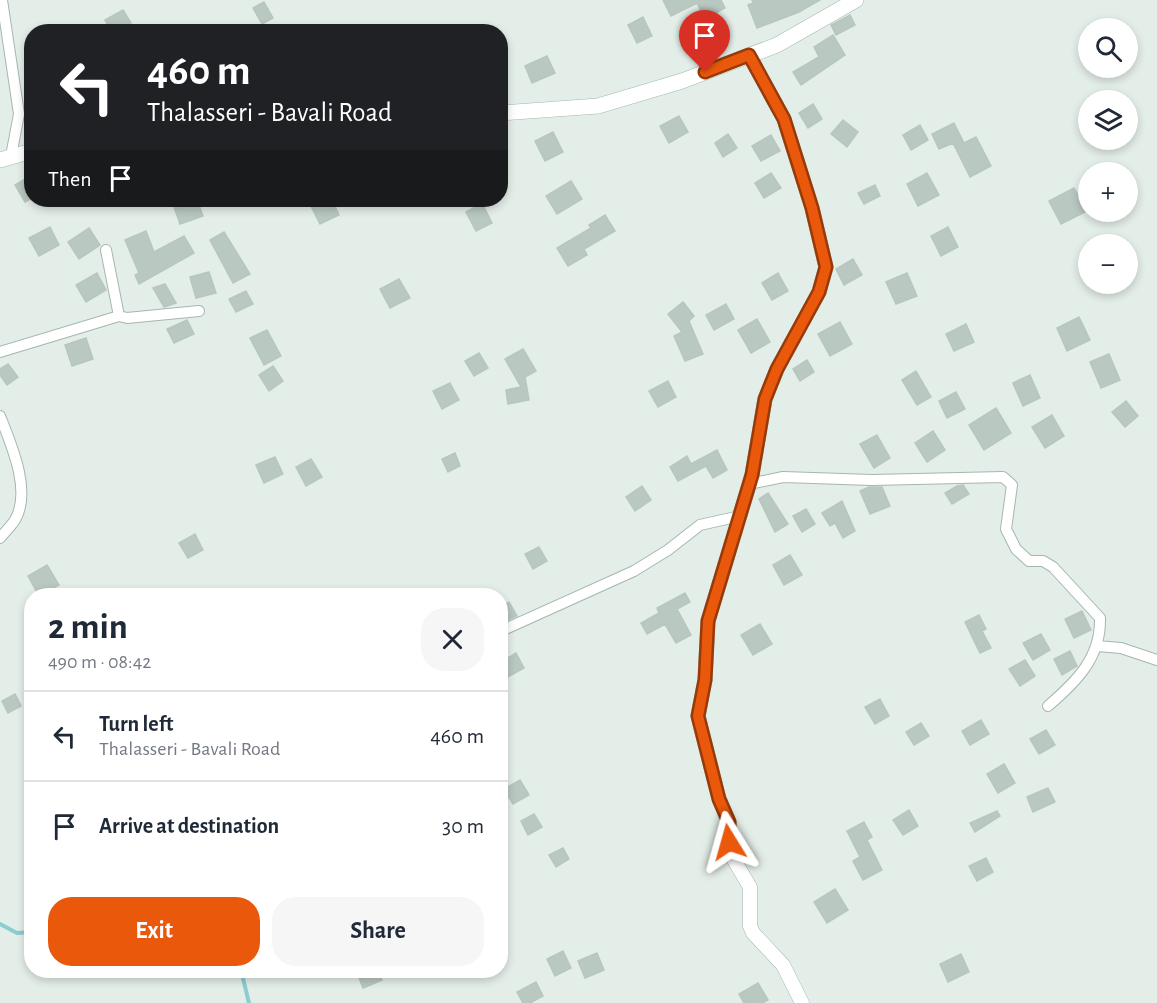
<!DOCTYPE html>
<meta charset="utf-8">
<style>
body{margin:0;font-family:"Alegreya Sans",sans-serif;background:#f6f6f7;color:#1f2937;height:100vh;display:flex;flex-direction:column;font-size:22px;white-space:nowrap}
*{box-sizing:border-box;margin:0}
p{font-size:20px;color:#747a83}
.icon{flex:none;width:33px;height:33px;fill:none;stroke:currentColor;stroke-width:2;stroke-linecap:round;stroke-linejoin:round}
.map{position:relative;flex:1;overflow:hidden}
.panel{position:absolute;left:24px;top:588px;width:484px;height:390px;display:flex;flex-direction:column;background:#fff;border-radius:24px;box-shadow:0 3px 9px #0003}
.panel>*{flex:none}
.top-card{position:absolute;left:24px;top:24px;width:484px;height:183px;border-radius:24px;box-shadow:0 3px 9px #0003;background:#202124;color:#fff;overflow:hidden}
.tools{position:absolute;left:1078px;top:18px;display:grid;gap:12px}
.tools a{display:grid;place-items:center;width:60px;height:60px;border-radius:50%;background:#fff;box-shadow:0 3px 9px #0003;font-size:30px}
.pin{position:absolute;display:grid;place-items:center;width:51px;height:51px;color:#fff;margin:-62px -26px;border-radius:50% 50% 50% 0;rotate:-45deg;box-shadow:0 0 6px #0007}
.pin .icon{rotate:45deg}
.me{position:absolute;width:66px;margin:-33px;rotate:352deg;stroke-linejoin:round;filter:drop-shadow(0 0 4px #0008)}
.turn{display:flex;align-items:center;gap:21px;height:126px;padding:0 24px;font-size:27px}
.turn .icon{width:78px;height:78px;stroke-width:2.5}
.turn b{display:block;font-size:42px;line-height:51px}
.then{display:flex;align-items:center;height:57px;padding:0 24px;background:#0003;gap:12px;font-size:22px}
.round{display:grid;place-items:center;flex:none;width:63px;height:63px;border-radius:24px;background:#f6f6f7}
.summary{display:flex;align-items:center;justify-content:space-between;height:102px;padding:0 24px}
h1{font-size:36px;font-weight:700;line-height:45px}
.cta{display:flex;gap:12px;margin-top:auto;padding:12px 24px}
.cta a{flex:1;height:69px;border-radius:24px;background:#ea580c;color:#fff;font-size:24px;font-weight:700;line-height:69px;text-align:center}
.cta a+a{background:#f6f6f7;color:#1f2937}
ul{padding:0;list-style:none}
li{display:flex;align-items:center;gap:18px;height:90px;padding:0 24px;border-top:2px solid #e0e1e3}
li div{flex:1}
li b{display:block;font-size:22px}
li em{font-style:normal}
.map>svg:first-child{display:block}
</style>
<div class="map">
<svg width="1157" height="1003" viewBox="0 0 1157 1003">
<rect width="100%" height="100%" fill="#e4eee8"/>
<g fill="none" stroke-linecap="round" stroke-linejoin="round">
<path stroke="#8ccdd2" stroke-width="4" d="M0 924 17 933 32 932
M241 970 249 1003"/>
</g>
<path fill="#b9c8c1" stroke="#b6c7bf" stroke-width="1.5" d="M663 0H721L725 8 705 19 697 3 671 16Z
M752 0H820L799 12 757 28 748 5 753 3Z
M264 2 273 18 262 24 253 8Z
M123 10 131 23 112 32 105 20Z
M850 15 855 25 836 35 831 25Z
M643 17 652 36 637 43 628 25Z
M702 27 709 41 687 50 681 36Z
M833 35 845 55 801 85 793 72 819 57 814 47Z
M547 56 555 73 532 83 525 66Z
M813 104 822 119 808 128 799 113Z
M679 116 688 132 669 143 660 126Z
M843 120 858 132 847 147 831 134Z
M954 123 964 143 976 137 991 166 970 177 953 143 939 149 932 134Z
M920 125 928 140 911 150 903 135Z
M553 132 563 152 545 161 535 141Z
M728 134 737 148 723 157 715 143Z
M771 135 780 151 761 161 752 146Z
M771 173 781 188 764 198 755 183Z
M927 173 939 195 918 206 907 184Z
M32 175V198L25 202 15 185Z
M571 181 582 199 557 214 546 196Z
M875 185 880 196 864 204 858 193Z
M1074 188 1087 211 1061 224 1049 201Z
M187 200H197L203 216 180 224 173 204Z
M324 200H332L339 215 320 224 311 206Z
M482 203 492 223 476 231 466 212Z
M605 215 615 231 584 249 587 255 568 266 557 248 591 228 589 225Z
M50 227 59 245 39 256 29 238Z
M948 227 958 247 941 256 931 236Z
M89 228 100 245 79 259 68 242Z
M146 231 154 252 184 236 194 253 139 284 135 275 139 273 125 240Z
M224 232 250 274 233 283 210 240Z
M853 259 862 275 844 285 836 269Z
M209 272 216 293 196 298 190 277Z
M97 273 106 290 86 302 76 285Z
M778 273 788 291 772 300 762 283Z
M907 273 917 296 896 304 886 282Z
M399 279 410 298 390 308 380 289Z
M165 284 176 303 164 307 153 288Z
M246 291 253 304 236 312 229 299Z
M683 302 694 316 689 321 703 354 685 361 674 336 682 332 668 314Z
M726 304 734 319 714 330 706 315Z
M1079 317 1090 340 1067 351 1057 328Z
M757 319 770 342 751 353 738 330Z
M187 320 194 334 174 343 167 329Z
M840 322 852 344 830 356 818 334Z
M966 324 974 342 954 351 946 334Z
M267 330 281 356 264 365 250 338Z
M86 338 93 359 72 366 65 345Z
M523 349 536 371 525 377 529 400 508 404 506 390 521 387 505 359Z
M479 353 488 368 474 376 465 361Z
M1109 354 1120 380 1101 388 1090 362Z
M807 360 814 372 800 381 793 369Z
M8 364 18 377 7 385 0 375V369Z
M273 366 283 381 269 391 259 375Z
M916 371 931 397 917 405 902 380Z
M1030 375 1040 398 1023 406 1013 383Z
M668 381 676 397 658 407 649 391Z
M450 383 459 400 442 409 433 391Z
M956 392 965 409 947 418 939 401Z
M1126 401 1138 416 1125 427 1112 412Z
M996 408 1011 433 984 450 969 425Z
M1052 415 1064 436 1045 448 1032 427Z
M933 431 945 450 927 462 915 443Z
M877 435 890 458 874 468 860 444Z
M717 450 727 470 713 478 706 466 678 481 670 467 687 456 691 464Z
M455 453 460 466 448 472 442 459Z
M275 457 283 474 264 483 256 465Z
M311 459 322 477 306 486 296 467Z
M963 485 969 494 952 504 945 493 957 486Z
M642 486 651 500 635 511 626 497Z
M869 487H882L890 506 870 514 860 491Z
M768 493 788 524 775 532 759 499Z
M842 501 855 531 843 538 835 523 830 526 822 513Z
M806 509 815 524 802 532 793 516Z
M195 534 203 550 188 558 179 543Z
M539 547 547 561 533 569 525 554Z
M790 555 802 575 784 585 773 565Z
M47 565 59 585 39 596 28 576Z
M685 593 690 602 677 609 691 635 676 643 665 624 647 634 641 623 659 613 657 608Z
M509 602 517 616 501 623V607Z
M1082 611 1091 630 1074 638 1065 619Z
M979 615 986 629 982 631 991 648 980 653 965 622Z
M760 624 772 644 753 655 741 635Z
M1041 634 1050 650 1033 660 1023 643Z
M1070 651 1077 666 1062 675 1054 659Z
M516 653 524 668 508 677 501 662Z
M1025 660 1035 676 1020 686 1009 669Z
M15 694 21 706 8 713 2 701Z
M880 699 889 716 875 724 865 707Z
M981 720 989 734 970 745 962 731Z
M921 723 929 736 914 745 906 732Z
M1046 730 1055 745 1039 754 1030 739Z
M1004 764 1015 783 998 793 987 774Z
M520 780 529 795 513 804 504 789Z
M1048 788 1055 802 1033 812 1027 797Z
M909 810 918 826 903 835 893 820Z
M997 811 1000 816 975 832 970 823Z
M534 814 542 827 528 835 521 821Z
M864 822 872 837 867 840 882 870 863 880 853 861 860 857 847 831Z
M563 848 569 859 556 867 549 855Z
M986 858 993 872 977 881 969 866Z
M835 889 848 910 827 923 814 902Z
M563 951 571 968 555 976 547 959Z
M597 953 604 970 585 978 578 961Z
M961 954 969 972 948 982 940 964Z
M356 970H378L382 980 363 988Z
M536 982 543 996 530 1003H523L517 992Z
M758 983 768 1000 762 1003H744L739 994Z"/>
<g fill="none" stroke-linecap="round" stroke-linejoin="round">
<defs>
<path id="minor" d="M2 0 19 114 11 156
M106 250 119 316
M0 352 119 316 127 318 199 311
M0 416C11 444 32 491 15 520 11 526 5 532 0 538
M749 484 783 477 872 480 1003 477 1012 485 1006 529 1016 549 1029 561H1043L1053 567 1100 618C1101 658 1076 682 1048 706
M501 631 634 571 668 550 700 525 740 516
M1097 646 1121 648 1157 660"/>
<path id="tertiary" d="M749 55 784 119 812 208 826 267 819 292 777 369 765 399 752 475 708 621 705 680 698 716 719 799 729 822V842L734 860 750 887V926L753 933 783 965 802 1003"/>
<path id="secondary" d="M501 113 598 106 682 81 777 45 856 0
M0 160 32 151"/>
</defs>
<use href="#minor" stroke="#a6b6af" stroke-width="12"/>
<use href="#tertiary" stroke="#a6b6af" stroke-width="15"/>
<use href="#secondary" stroke="#a2b9af" stroke-width="16"/>
<use href="#minor" stroke="#fff" stroke-width="10"/>
<use href="#tertiary" stroke="#fff" stroke-width="14"/>
<use href="#secondary" stroke="#fff" stroke-width="15"/>
</g>
<g fill="none" stroke-linecap="round" stroke-linejoin="round">
<defs>
<path id="route" d="M705 72 749 55 784 119 812 208 826 267 819 292 777 369 765 399 752 475 708 621 705 680 698 716 719 799 729 822V842"/>
</defs>
<use href="#route" stroke="#983908" stroke-width="15"/>
<use href="#route" stroke="#ea580c" stroke-width="10"/>
</g>
</svg>
<div class="tools">
<a><svg class="icon" aria-label="search" viewBox="0 0 24 24"><circle cx="10" cy="10" r="6"/><path d="M15 15l6 6"/></svg></a>
<a><svg class="icon" aria-label="layers" viewBox="0 0 24 24"><path d="M12 4l9 5-9 5-9-5zM3 14l9 5 9-5"/></svg></a>
<a>+</a>
<a>−</a>
</div>
<div class="pin" style="left:705px;top:72px;background:#d93025"><svg class="icon" aria-label="arrive" viewBox="0 0 24 24"><path d="M6 21V4h12l-3 4 3 4H6"/></svg></div>
<svg class="me" style="left:729px;top:842px" viewBox="-20 -20 40 40"><path d="M0-17L14 15 0 8-14 15z" fill="#ea580c" stroke="#fff" stroke-width="4"/></svg>
<div class="top-card">
<div class="turn"><svg class="icon" aria-label="left" viewBox="0 0 24 24"><path d="M17 20v-9H6M10 6l-5 5 5 5"/></svg><div><b>460 m</b>Thalasseri - Bavali Road</div></div>
<div class="then">Then<svg class="icon" aria-label="arrive" viewBox="0 0 24 24"><path d="M6 21V4h12l-3 4 3 4H6"/></svg></div>
</div>
<section class="panel">
<div class="summary"><div><h1>2 min</h1><p>490 m · 08:42</p></div><a class="round"><svg class="icon" aria-label="close" viewBox="0 0 24 24"><path d="M6 6l12 12M18 6L6 18"/></svg></a></div>
<ul>
<li><svg class="icon" aria-label="left" viewBox="0 0 24 24"><path d="M17 20v-9H6M10 6l-5 5 5 5"/></svg><div><b>Turn left</b><p>Thalasseri - Bavali Road</p></div><em>460 m</em></li>
<li><svg class="icon" aria-label="arrive" viewBox="0 0 24 24"><path d="M6 21V4h12l-3 4 3 4H6"/></svg><div><b>Arrive at destination</b></div><em>30 m</em></li>
</ul>
<div class="cta"><a>Exit</a><a>Share</a></div>
</section>
</div>
